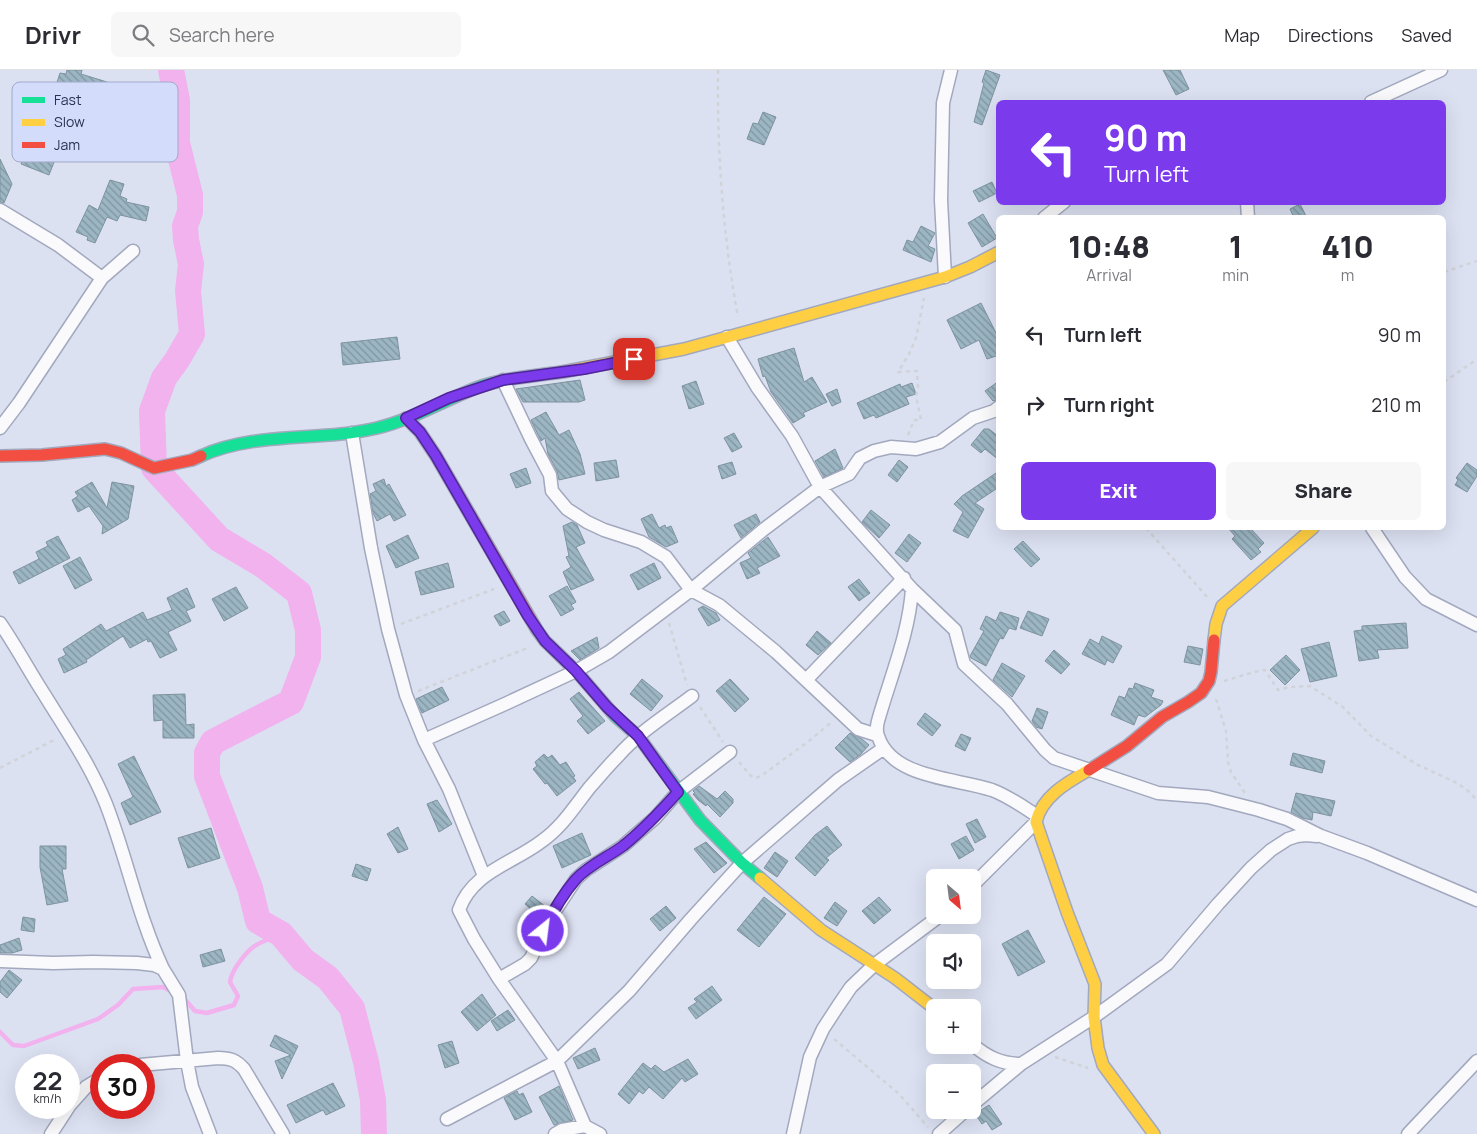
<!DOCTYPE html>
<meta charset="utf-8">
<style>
body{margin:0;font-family:Manrope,sans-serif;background:#f7f7f7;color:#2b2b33;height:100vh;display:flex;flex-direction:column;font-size:19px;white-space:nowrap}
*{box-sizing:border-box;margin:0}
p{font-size:16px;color:#7c7c81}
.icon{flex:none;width:28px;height:28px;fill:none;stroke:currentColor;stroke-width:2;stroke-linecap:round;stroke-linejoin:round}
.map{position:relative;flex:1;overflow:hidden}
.details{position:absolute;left:996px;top:145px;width:450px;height:315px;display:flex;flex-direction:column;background:#fff;border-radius:8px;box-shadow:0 5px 20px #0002}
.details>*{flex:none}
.hud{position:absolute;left:996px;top:30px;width:450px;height:105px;border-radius:8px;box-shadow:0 5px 20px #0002;background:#7c3aed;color:#fff;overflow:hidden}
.needle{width:32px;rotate:152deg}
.tools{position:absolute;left:926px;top:799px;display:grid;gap:10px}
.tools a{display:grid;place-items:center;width:55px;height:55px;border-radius:8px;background:#fff;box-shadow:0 5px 20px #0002;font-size:25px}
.speed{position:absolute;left:15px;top:984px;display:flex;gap:10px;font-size:25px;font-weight:700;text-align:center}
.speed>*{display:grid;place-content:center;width:65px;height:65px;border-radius:50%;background:#fff;box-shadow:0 5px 20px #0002;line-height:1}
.speed small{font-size:12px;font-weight:400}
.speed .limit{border:8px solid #d22;background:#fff;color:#111}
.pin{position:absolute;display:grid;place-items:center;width:42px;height:42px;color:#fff;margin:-21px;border-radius:10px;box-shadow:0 2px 8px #0006}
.me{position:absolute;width:55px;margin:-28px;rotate:29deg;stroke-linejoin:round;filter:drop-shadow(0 0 4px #0008)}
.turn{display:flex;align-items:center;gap:18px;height:105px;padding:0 25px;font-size:22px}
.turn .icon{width:65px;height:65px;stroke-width:2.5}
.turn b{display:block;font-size:35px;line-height:42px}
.eta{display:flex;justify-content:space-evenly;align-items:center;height:85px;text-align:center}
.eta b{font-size:30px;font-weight:800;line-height:35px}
.action{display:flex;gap:10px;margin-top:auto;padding:10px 25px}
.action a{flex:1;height:58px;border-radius:8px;background:#7c3aed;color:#fff;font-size:20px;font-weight:800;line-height:58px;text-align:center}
.action a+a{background:#f7f7f7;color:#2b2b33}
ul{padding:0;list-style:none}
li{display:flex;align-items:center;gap:15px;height:70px;padding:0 25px}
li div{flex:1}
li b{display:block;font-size:19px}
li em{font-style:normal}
header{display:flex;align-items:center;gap:30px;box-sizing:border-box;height:70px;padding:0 25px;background:#fff;border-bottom:1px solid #e1e1e2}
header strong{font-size:24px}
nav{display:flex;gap:28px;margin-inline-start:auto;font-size:18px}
.search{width:350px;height:45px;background:#f7f7f7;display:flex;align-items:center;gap:12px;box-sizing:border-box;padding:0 18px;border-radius:8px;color:#7c7c81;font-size:19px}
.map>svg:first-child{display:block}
</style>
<header>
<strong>Drivr</strong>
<div class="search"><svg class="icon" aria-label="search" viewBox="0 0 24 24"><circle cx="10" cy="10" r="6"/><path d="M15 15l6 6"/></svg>Search here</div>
<nav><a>Map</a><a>Directions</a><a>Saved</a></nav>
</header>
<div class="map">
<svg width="1477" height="1064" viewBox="0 0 1477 1064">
<defs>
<pattern id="building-back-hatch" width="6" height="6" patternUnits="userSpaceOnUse" patternTransform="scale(1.25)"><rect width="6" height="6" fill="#9cb6c3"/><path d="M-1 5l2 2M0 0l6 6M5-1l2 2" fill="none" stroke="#7f95a1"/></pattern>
</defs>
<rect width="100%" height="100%" fill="#dce1f2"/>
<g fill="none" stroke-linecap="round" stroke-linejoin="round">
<path stroke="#f1b2ee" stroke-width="4.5" d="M182 926 195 941 207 943 234 935 238 926 230 912C231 905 234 900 238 894 252 874 259 873 281 864
M0 962 13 975 24 976 98 949 118 935 133 919 163 917 173 922"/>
<path stroke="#f1b2ee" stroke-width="26" d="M171 0 177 30V73L190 125V142L185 156 186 170 191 194 188 221 192 264 177 290 164 308 152 341 154 398 219 469 264 496 299 523 308 560V587L291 632 213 672 207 683V706L250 818 258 851 281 864 303 890 328 908 352 938 366 992 373 1030 374 1064"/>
</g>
<path fill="url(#building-back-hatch)" stroke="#7d939e" d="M67 0H82L81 4 107 12 101 33 74 25 72 34 52 28 60 3 66 4Z
M986 0 1000 5 982 55 974 52 984 13 982 12Z
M1163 0H1180L1189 19 1176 25Z
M763 42 776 47 764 75 747 69 753 53 758 54Z
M28 76 56 87 49 105 21 94Z
M0 89 12 114 4 133 0 132Z
M110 110 124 114 120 126 127 129 126 132 149 137 146 151 120 145 117 151 107 147 95 173 87 170 88 167 76 162 89 135 98 140Z
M992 112 997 123 979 132 973 121Z
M1300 134 1307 148H1294L1290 139Z
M983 144 997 168 982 177 968 153Z
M921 156 935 163 928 176 935 179 931 192 903 180 907 170 913 172Z
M981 233 999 269V285L987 289 979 270 961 279 947 250Z
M397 267 400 289 343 295 341 273Z
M794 278 804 312 812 307 827 332 803 343 805 346 793 353 771 322 765 306 763 307 758 289Z
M580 310 585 330 579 332H523L516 319Z
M696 311 704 334 689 339 682 316Z
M999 311V329L993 331 985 321Z
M912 313 916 324 906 327 909 334 876 348 874 345 864 349 857 333 900 314 901 317Z
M837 319 841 332 832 336 826 324Z
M546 342 559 365 569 360 580 384 585 404 559 410 557 401 548 384 545 368 541 371 531 350Z
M984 359H989L999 367V390L985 379 981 383 971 375Z
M734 363 742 377 732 382 724 368Z
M835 379 843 398 824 407 815 391Z
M616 390 619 407 596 411 594 393Z
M899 390 908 397 897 412 888 405Z
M732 392 736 404 722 409 718 396Z
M1467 393 1477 400V406L1467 422 1455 415 1458 410 1456 408Z
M526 398 531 413 516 418 510 404Z
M999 401V417L975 433 984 439 968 468 953 461 963 442 954 434 962 426Z
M384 409 386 416 389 414 406 445 394 451 390 444 377 451 373 443 370 424 376 421 373 414Z
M92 412 107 438 112 412 134 416 128 449 102 464 103 456 89 436 78 442 72 430 78 426 75 422Z
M871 440 890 455 879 468 862 452Z
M652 444 659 458 665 455 666 458 671 456 678 472 666 477 649 467 641 449Z
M756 444 760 452 741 468 734 455Z
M572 452 577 455 585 473 576 477 594 510 571 520 563 502 571 497 566 487 569 486 563 456Z
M1228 458H1250L1264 473 1258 479 1261 482 1251 490 1232 469 1235 466Z
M909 464 921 473 907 492 895 483Z
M408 465 419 488 396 498 386 476Z
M58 466 70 488 19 514 13 502 39 489 36 482 48 476 46 472Z
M768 467 780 486 757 498 760 503 747 509 740 493 751 488 748 483Z
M1023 471 1040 489 1031 497 1014 479Z
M80 487 92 510 75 519 63 496Z
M448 493 454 517 421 525 415 502Z
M654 493 661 508 638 520 630 505Z
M859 509 870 523 859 531 848 517Z
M567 516 576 532 571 535 574 539 561 546 549 526Z
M236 517 248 538 224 551 212 529Z
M187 518 195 537 186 541 191 551 168 562 177 580 160 588 151 571 148 572 147 569 130 578 123 566 86 590 87 592 64 603 58 589 66 585 63 579 101 554 106 561 143 542 147 550 172 540 167 528Z
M703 536 716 543 720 550 708 556 698 539Z
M504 541 510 551 500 556 494 546Z
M1028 541 1049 549 1042 566 1020 558Z
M1000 542 1019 548 1016 560 1009 558 1003 569 1000 568 986 596 971 588 970 586 984 561 980 559 986 546 996 551Z
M1406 553 1408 578 1377 580 1379 588 1359 591 1354 561 1362 560V556Z
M817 561 831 573 818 585 806 575Z
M1102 566 1122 576 1113 593 1107 590 1105 595 1082 584 1090 569 1099 574Z
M597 567 599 578 580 590 571 581Z
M1329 572 1337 606 1310 612 1301 579Z
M1188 576 1203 579 1200 595 1184 592Z
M1054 580 1070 594 1061 604 1045 591Z
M1286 585 1300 600 1285 615 1270 600Z
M1002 593 1025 606 1012 627 993 610Z
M642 609 663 626 651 641 630 624Z
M730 609 749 629 735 642 716 621Z
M1135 613 1154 620 1151 627 1163 631 1161 635 1145 647 1138 645 1134 655 1111 645 1119 626 1125 628 1129 618 1133 619Z
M442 617 449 630 422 643 416 629Z
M579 622 605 651 588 664 577 651 583 646 570 629Z
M185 624 186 655 194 654V668H163V650L154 651 153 625Z
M1037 638 1048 642 1042 659 1036 657 1032 651Z
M925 643 941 655 932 666 917 654Z
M850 663 862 669 869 675 860 685 850 692 835 678Z
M961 664 971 668 965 681 955 676Z
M1293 683 1325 691 1322 703 1290 695Z
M544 684 548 688 552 685 560 695 566 692 575 706 573 707 576 711 557 726 547 713 545 714 533 699 537 696 535 692Z
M134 686 161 742 130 755 121 733 133 727 118 694Z
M699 716 717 729 725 721 733 729V733L720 747 707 734 706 736 698 730 693 724 695 723 693 721Z
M1296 723 1335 731 1331 746 1313 742 1312 750 1302 748 1291 742Z
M437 730 452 754 439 762 427 734Z
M977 749 986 767 975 773 966 754Z
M827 756 842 775 826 788 829 790 815 806 795 788 815 765Z
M398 757 408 779 398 783 387 764Z
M211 758 220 788 188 798 178 768Z
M582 763 591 785 562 798 553 776Z
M966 766 974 780 959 789 951 774Z
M706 772 727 793 714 803 694 779Z
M40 776H66V799H62L68 831 47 835 40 797Z
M775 782 788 791 777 807 764 798Z
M356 794 371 799 367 811 352 806Z
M532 826 546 837 539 846 525 834Z
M764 827 786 844 759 877 737 860Z
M879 827 891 840 874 854 862 841Z
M835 832 847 841 837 856 824 848Z
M666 836 676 848 660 861 650 849Z
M23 847 35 849 34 862 21 860Z
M1028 860 1045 892 1018 906 1002 874Z
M19 868 22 880 12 883H0V875Z
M221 879 225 891 203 897 200 885Z
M9 900 22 910 7 928 0 922V912Z
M712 916 722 930 696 949 688 938 697 932 694 929Z
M482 924 496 945 477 961 461 942Z
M508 940 515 950 497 961 491 951Z
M275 965 298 976 282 1009 275 991 291 985 270 976Z
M452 971 459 993 445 998 438 975Z
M595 978 600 990 578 999 573 988Z
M688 989 698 1004 685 1012 682 1008 663 1029 649 1017 643 1024 639 1021 629 1034 618 1024 643 993 651 999 655 995 664 1002Z
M333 1013 345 1036 326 1045 323 1040 296 1053 287 1035Z
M559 1016 573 1050 554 1055 539 1027Z
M517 1021 519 1025 523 1023 532 1042 515 1050 504 1028Z
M989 1035 1002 1054 992 1060 986 1051 982 1054 975 1044Z"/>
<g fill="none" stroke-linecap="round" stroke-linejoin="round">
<defs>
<path id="street" d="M1371 32 1441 0
M1247 132 1248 148
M0 140 58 175 102 208
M1044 148 1064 132
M945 207 941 130 943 33 951 0
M727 267 757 317 792 366 820 417 912 519C909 564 890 608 878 651 877 655 876 661 878 666 892 709 957 708 992 720 1008 726 1022 736 1036 745
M503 310 531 369 550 405 552 421 567 439 587 452 604 460 641 472 666 487 691 520 719 535 776 582 858 659 877 665
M0 358 19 333 102 208 133 181
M352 363 371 478 388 559 406 625 424 670 449 719 484 806
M1372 458 1405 507 1426 529 1477 555
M912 519 955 560 964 594 1007 634 1045 680 1054 688 1158 723 1208 727 1259 740 1287 749 1321 766 1367 783 1477 830
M0 553C16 576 29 601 44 624 66 660 90 694 106 734 127 788 138 846 163 899
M807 609 904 508
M424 670 505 634 576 601 609 582 691 520 763 460 820 417 849 404 860 388 874 381 891 377 916 379 940 372 973 348 994 341 999 337
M972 816 1036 752
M0 891 53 893 93 892 137 893 154 895 163 899 179 925 187 991 192 1017 210 1064
M499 909 525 894 531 888 549 850 576 809 586 800 623 776 655 748 678 722 730 682
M972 974C987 987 1001 994 1021 994
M140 995 218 988C230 988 236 990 244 999L283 1064
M972 1035 1021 994 1094 947 1167 894 1218 834 1251 798 1271 780 1288 769 1297 766 1306 765 1317 766
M69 1036 86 1017 101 1008
M447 1049 557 991 629 921 691 849 742 793 838 710 884 678
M585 1056 557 991 499 909 474 869 459 840C472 802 512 794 542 771 562 757 575 736 590 717 599 707 608 696 618 686 639 662 667 645 692 626
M51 1064 68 1038
M555 1064 562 1060 585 1056 600 1064
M793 1064 810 987 823 959 838 936 851 917 874 895 941 845
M939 1064 966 1040
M1408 1064 1477 991"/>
<path id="fast" d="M201 386C256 361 319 372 377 358 411 350 443 331 476 318 503 308 533 306 562 302
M537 560 545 571 576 601 615 646 638 666 700 750 742 793 760 808"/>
<path id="slow" d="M562 302 684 279 945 207 970 197 999 182
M1214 570 1216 554 1222 536 1313 458
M1089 700C1068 712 1042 726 1036 752L1067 842 1095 914 1094 947 1098 978 1103 995 1154 1064
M760 808 821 860 895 908 935 939"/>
<path id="jam" d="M406 348 420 362 436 386 537 560
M0 386 42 385 105 379 121 383 154 398 192 390 201 386
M1089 700 1127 676 1162 647 1188 632 1201 623 1209 611 1211 602 1214 570"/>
</defs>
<use href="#street" stroke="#a2a8bd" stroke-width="15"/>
<use href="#fast" stroke="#a2a8bd" stroke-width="14"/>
<use href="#slow" stroke="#a2a8bd" stroke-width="14"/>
<use href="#jam" stroke="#a2a8bd" stroke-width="14"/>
<path stroke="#d1d3d9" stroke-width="2.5" stroke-dasharray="4 4" stroke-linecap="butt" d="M718 0C717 82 723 167 738 247
M1444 202 1477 191
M1444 312 1477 289
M908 365 914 350H921L916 326 918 318 917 301 898 302 909 284 916 268 924 228
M1146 458 1208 528
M669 553 687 615
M401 554 494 519
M1224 611 1254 602 1265 600 1278 620 1289 617 1310 616 1343 637 1371 666 1418 695 1457 713 1468 721 1477 730
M418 621 530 577
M1216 629 1226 661 1228 692 1231 702 1245 723
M700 637 723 672
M739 692 751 706 756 708 761 706 809 671 833 651
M0 698 56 669
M834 969 898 1023 928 1057
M1055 987 1088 998"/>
<use href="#street" stroke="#fafafd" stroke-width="12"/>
<use href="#fast" stroke="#16e098" stroke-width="11"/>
<use href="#slow" stroke="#ffcf43" stroke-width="11"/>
<use href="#jam" stroke="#f24e42" stroke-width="11"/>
</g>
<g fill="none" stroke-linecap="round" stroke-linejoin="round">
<defs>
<path id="route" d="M543 861C552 843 563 824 576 809 589 795 608 787 623 776 643 760 661 741 678 722L638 666 607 637 576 601 545 571 528 546 436 386 420 362 406 348 449 328 503 310 584 299 634 289"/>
</defs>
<use href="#route" stroke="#51269a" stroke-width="12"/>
<use href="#route" stroke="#7c3aed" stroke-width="9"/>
</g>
<rect x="12" y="12" width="166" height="80" rx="8" fill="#d3dcfb" stroke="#a1a9c8" stroke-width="1"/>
<rect x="22" y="27" width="23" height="6" fill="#16e098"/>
<rect x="22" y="49" width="23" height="7" fill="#ffcf43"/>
<rect x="22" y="72" width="23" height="6" fill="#f24e42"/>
<g font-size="14" fill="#2b3250">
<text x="54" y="35">Fast</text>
<text x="54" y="57">Slow</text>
<text x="54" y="80">Jam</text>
</g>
</svg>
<div class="tools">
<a><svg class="needle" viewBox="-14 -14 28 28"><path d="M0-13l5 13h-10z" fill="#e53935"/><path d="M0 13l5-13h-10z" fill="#7c7c81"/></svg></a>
<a><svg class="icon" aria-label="sound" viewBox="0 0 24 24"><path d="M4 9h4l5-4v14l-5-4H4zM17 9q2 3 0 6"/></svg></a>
<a>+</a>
<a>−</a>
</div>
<div class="speed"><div>22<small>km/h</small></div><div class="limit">30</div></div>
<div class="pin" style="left:634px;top:289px;background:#d93025"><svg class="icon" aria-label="arrive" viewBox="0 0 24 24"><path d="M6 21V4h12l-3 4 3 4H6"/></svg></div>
<svg class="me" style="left:543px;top:861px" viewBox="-20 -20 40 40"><circle r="17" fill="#7c3aed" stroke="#fff" stroke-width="3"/><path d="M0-11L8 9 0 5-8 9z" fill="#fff"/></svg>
<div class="hud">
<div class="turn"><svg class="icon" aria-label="left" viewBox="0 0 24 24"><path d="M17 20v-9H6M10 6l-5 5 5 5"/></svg><div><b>90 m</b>Turn left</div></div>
</div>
<section class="details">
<div class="eta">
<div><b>10:48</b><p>Arrival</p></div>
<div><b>1</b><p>min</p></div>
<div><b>410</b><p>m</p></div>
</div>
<ul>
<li><svg class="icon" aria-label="left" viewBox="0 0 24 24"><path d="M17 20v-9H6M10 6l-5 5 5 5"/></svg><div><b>Turn left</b></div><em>90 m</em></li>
<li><svg class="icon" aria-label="right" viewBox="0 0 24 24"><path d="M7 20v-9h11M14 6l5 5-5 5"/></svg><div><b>Turn right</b></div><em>210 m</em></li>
</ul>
<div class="action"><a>Exit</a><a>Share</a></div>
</section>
</div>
